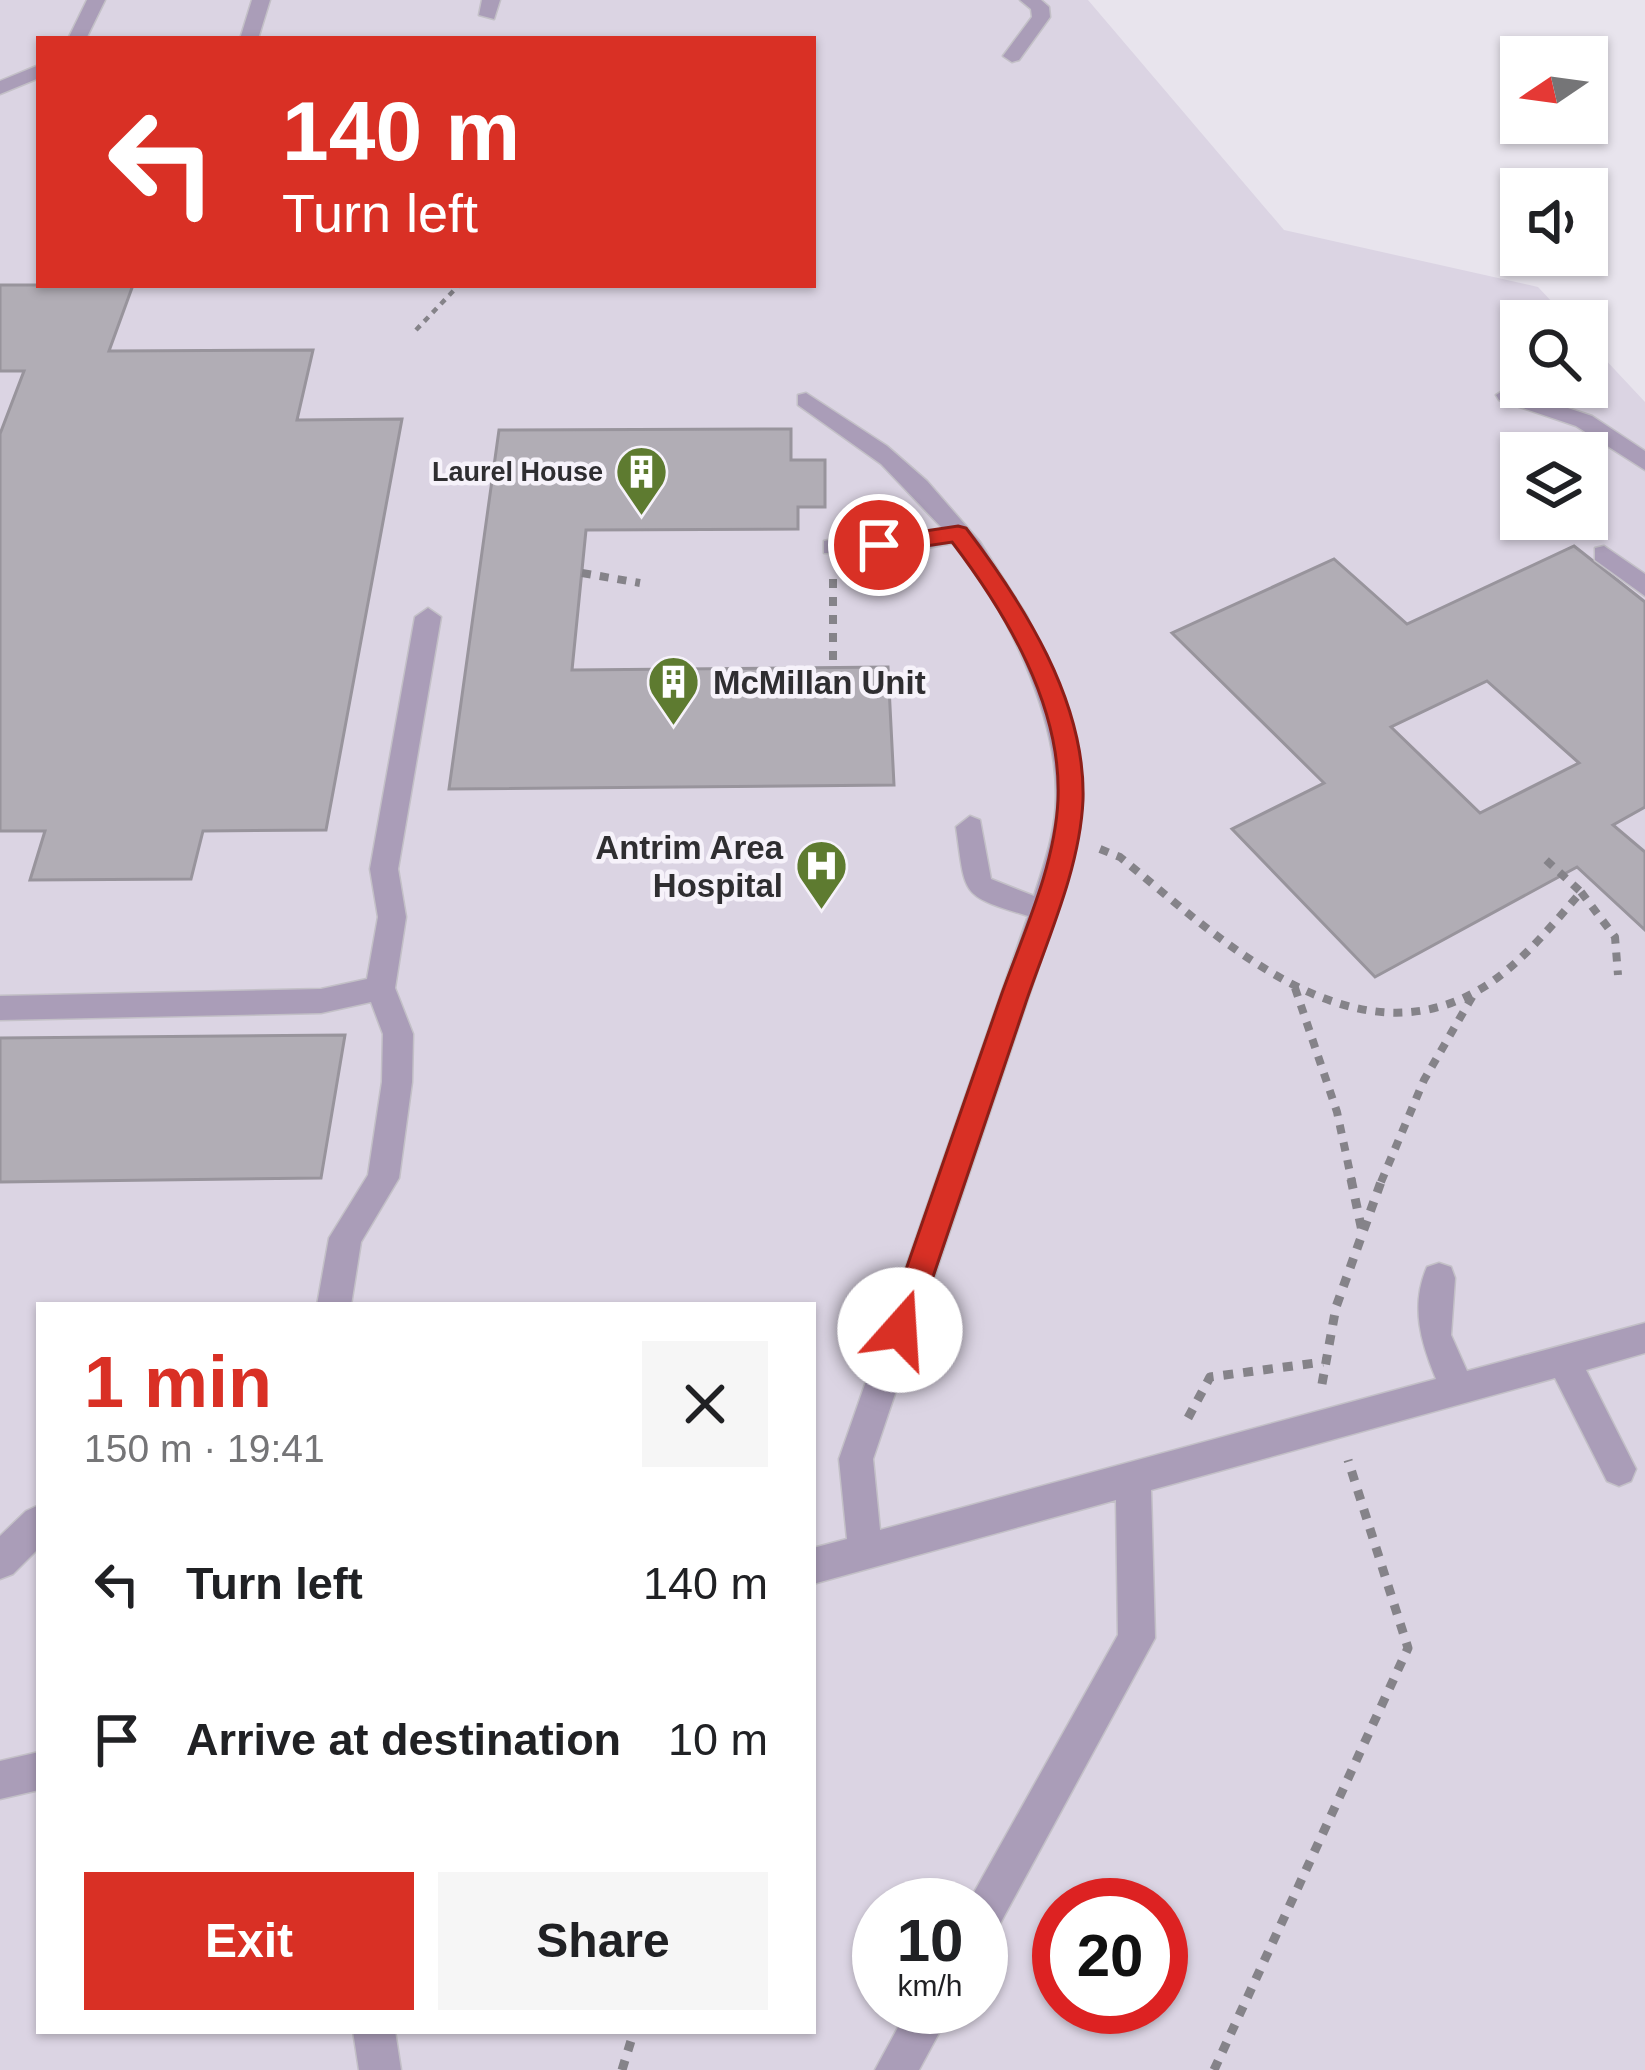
<!DOCTYPE html>
<meta charset="utf-8">
<style>
body{margin:0;font-family:Arial,sans-serif;background:#f6f6f6;color:#202124;height:100vh;display:flex;flex-direction:column;font-size:45px;white-space:nowrap}
*{box-sizing:border-box;margin:0}
p{font-size:39px;color:#757577}
.icon{flex:none;width:66px;height:66px;fill:none;stroke:currentColor;stroke-width:2;stroke-linecap:round;stroke-linejoin:round}
.map{position:relative;flex:1;overflow:hidden}
.details{position:absolute;left:36px;top:1302px;width:780px;height:732px;display:flex;flex-direction:column;background:#fff;border-radius:0px;box-shadow:0 3px 9px #0004}
.details>*{flex:none}
.hud{position:absolute;left:36px;top:36px;width:780px;height:252px;border-radius:0px;box-shadow:0 3px 9px #0004;background:#d93025;color:#fff;overflow:hidden}
.needle{width:78px;rotate:257deg}
.controls{position:absolute;left:1500px;top:36px;display:grid;gap:24px}
.controls a{display:grid;place-items:center;width:108px;height:108px;border-radius:0px;background:#fff;box-shadow:0 3px 9px #0004;font-size:60px}
.speed{position:absolute;left:852px;top:1878px;display:flex;gap:24px;font-size:60px;font-weight:700;text-align:center}
.speed>*{display:grid;place-content:center;width:156px;height:156px;border-radius:50%;background:#fff;box-shadow:0 3px 9px #0004;line-height:1}
.speed small{font-size:30px;font-weight:400}
.speed .limit{border:18px solid #d22;background:#fff;color:#111}
.pin{position:absolute;display:grid;place-items:center;width:102px;height:102px;color:#fff;margin:-51px;border:6px solid #fff;border-radius:50%;box-shadow:0 3px 12px #0007}
.me{position:absolute;width:132px;margin:-66px;rotate:19deg;stroke-linejoin:round;filter:drop-shadow(0 0 9px #0008)}
.turn{display:flex;align-items:center;gap:42px;height:252px;padding:0 48px;font-size:54px}
.turn .icon{width:156px;height:156px;stroke-width:2.5}
.turn b{display:block;font-size:84px;line-height:102px}
.round{display:grid;place-items:center;flex:none;width:126px;height:126px;border-radius:0px;background:#f6f6f6}
.summary{display:flex;align-items:center;justify-content:space-between;height:204px;padding:0 48px}
h1{font-size:72px;font-weight:600;line-height:90px;color:#d93025}
.button{display:flex;gap:24px;margin-top:auto;padding:24px 48px}
.button a{flex:1;height:138px;border-radius:0px;background:#d93025;color:#fff;font-size:48px;font-weight:600;line-height:138px;text-align:center}
.button a+a{background:#f6f6f6;color:#202124}
ul{padding:0;list-style:none}
li{display:flex;align-items:center;gap:36px;height:156px;padding:0 48px}
li div{flex:1}
li b{display:block;font-size:45px}
li em{font-style:normal}
.map>svg:first-child{display:block}
</style>
<div class="map">
<svg width="1645" height="2070" viewBox="0 0 1645 2070">
<rect width="100%" height="100%" fill="#e8e4ed"/>
<path fill="#dbd4e3" fill-rule="evenodd" d="M0 0H1088L1284 230 1538 287 1570 321H1521V387H1587V340L1645 402V2070H0ZM39 39H813V285H39ZM1521 453H1587V519H1521ZM39 1305H813V2031H39ZM879 1905H981V2007H879ZM1059 1905H1161V2007H1059Z"/>
<path fill="#b1adb5" stroke="#98949c" stroke-width="3" fill-rule="evenodd" d="M0 285H133L109 351 313 350 297 420 402 419 326 830 203 831 191 879 30 880 45 831H0V434L24 371H0Z
M791 429V460H825V507H798V529L586 530 572 670 888 667 894 785 449 789 499 430Z
M1574 546 1645 602V807L1613 825 1645 852V930L1577 867 1375 977 1232 829 1324 783 1172 633 1334 559 1407 624ZM1487 681 1579 763 1480 813 1391 727Z
M345 1035 321 1178 0 1182V1038Z"/>
<g fill="none" stroke-linecap="round" stroke-linejoin="round">
<defs>
<path id="lane" d="M87 0H105L86 39H68Z
M252 0H270L258 39H240Z
M482 0H500L494 19 479 15Z
M1020 0H1041L1049 7 1050 17 1019 60 1012 62 1003 56 1032 17 1031 9Z
M39 65V78L0 94V81Z
M1507 388 1592 416 1645 451V470L1576 426 1499 400 1496 395Z
M806 393 887 446 927 481 980 542 1027 616 1059 690 1083 783 1080 829 1058 910 873 1459 880 1530 1436 1379C1421 1343 1410 1306 1427 1267L1439 1263 1451 1267 1455 1278 1451 1335 1467 1371 1645 1323V1353L1586 1370 1636 1469 1631 1481 1619 1486 1607 1481 1555 1378 1151 1490 1155 1638 995 1933 981 1939V1905H967L1118 1635 1116 1500 813 1584V1548L847 1539 839 1459 1028 916C959 895 966 896 956 827L970 816 980 820 991 879 1034 896C1044 864 1056 831 1056 797 1057 714 1005 606 954 543L906 552 824 553V541L833 539 906 536 943 529 881 464 798 405V395Z
M1604 546 1645 574V596L1595 560V548Z
M428 608 441 617 398 869 406 917 395 988 413 1034 412 1082 399 1178 361 1242 351 1305H317L329 1238 368 1175 382 1082 383 1034 371 1002 321 1013 0 1020V996L321 989 367 979 378 917 370 869 415 617Z
M39 1505V1548L13 1574 0 1579V1536L26 1511Z
M39 1752V1790L0 1799V1761Z
M909 2007H953L919 2070H875Z
M353 2031H395L401 2070H359Z"/>
</defs>
<use href="#lane" stroke="#c3c0c7" stroke-width="3"/>
<path stroke="#858389" stroke-width="4.5" stroke-dasharray="6 6" stroke-linecap="butt" d="M416 330 459 285"/>
<path stroke="#858389" stroke-width="8" stroke-dasharray="9 9" stroke-linecap="butt" d="M582 573 640 583
M833 579V667
M1100 849 1120 857C1218 937 1356 1073 1490 983 1525 959 1553 924 1581 892L1545 859
M1581 892 1615 937 1618 975
M1295 988 1337 1112 1352 1182
M1381 1182 1424 1080 1475 992"/>
<path stroke="#858389" stroke-width="9" stroke-dasharray="10 10" stroke-linecap="butt" d="M1351 1179 1362 1231
M1322 1384 1336 1307 1382 1179
M1188 1418 1210 1377 1323 1362
M622 2070 634 2031
M1214 2070 1408 1648 1348 1460"/>
<use href="#lane" fill="#aa9db8" fill-rule="evenodd"/>
</g>
<path fill="#d93025" stroke="#8d1f18" stroke-width="3" d="M958 526 966 528C1023 603 1086 701 1083 800 1080 868 1048 938 1026 1002 989 1111 952 1221 915 1330L910 1340 900 1344 889 1340 885 1330C924 1218 963 1105 1002 993 1024 932 1055 865 1058 800 1062 706 1006 613 952 542L879 553 868 545 879 538Z"/>
<defs>
<symbol id="building-pin" viewBox="-11 -11 22 30"><path d="M0 17L-7.5 6A9.5 9.5 0 1 1 7.5 6Z" fill="#5e7b30" stroke="#f6f2fa"/><path d="M-4-6H4V6H1V3H-1V6H-4ZM-2.5-4.3h1.7v1.8h-1.7ZM.8-4.3h1.7v1.8H.8ZM-2.5-1h1.7V.8h-1.7ZM.8-1h1.7V.8H.8Z" fill="#fff"/></symbol>
<symbol id="hospital-pin" viewBox="-11 -11 22 30"><path d="M0 17L-7.5 6A9.5 9.5 0 1 1 7.5 6Z" fill="#5e7b30" stroke="#f6f2fa"/><path d="M-5-5h3v3.5h4V-5h3V5h-3V1.5h-4V5h-3Z" fill="#fff"/></symbol>
</defs>
<g fill-rule="evenodd">
<use href="#building-pin" x="612" y="442" width="59" height="81"/>
<use href="#building-pin" x="644" y="652" width="59" height="81"/>
<use href="#hospital-pin" x="792" y="836" width="59" height="81"/>
</g>
<g text-anchor="middle" stroke-width="9" stroke-linejoin="round" paint-order="stroke">
<g font-size="27" font-weight="bold" fill="#2f2e31" stroke="#f6f2fa" text-anchor="end">
<text x="603" y="481">Laurel House</text>
</g>
<g font-size="33" font-weight="bold" fill="#2f2e31" stroke="#f6f2fa" text-anchor="start">
<text x="713" y="694">McMillan Unit</text>
<text x="783" y="859" text-anchor="end">Antrim Area<tspan x="783" dy="38">Hospital</tspan></text>
</g>
</g>
</svg>
<div class="controls">
<a><svg class="needle" viewBox="-14 -14 28 28"><path d="M0-13l5 13h-10z" fill="#e53935"/><path d="M0 13l5-13h-10z" fill="#757577"/></svg></a>
<a><svg class="icon" aria-label="sound" viewBox="0 0 24 24"><path d="M4 9h4l5-4v14l-5-4H4zM17 9q2 3 0 6"/></svg></a>
<a><svg class="icon" aria-label="search" viewBox="0 0 24 24"><circle cx="10" cy="10" r="6"/><path d="M15 15l6 6"/></svg></a>
<a><svg class="icon" aria-label="layers" viewBox="0 0 24 24"><path d="M12 4l9 5-9 5-9-5zM3 14l9 5 9-5"/></svg></a>
</div>
<div class="speed"><div>10<small>km/h</small></div><div class="limit">20</div></div>
<div class="pin" style="left:879px;top:545px;background:#d93025"><svg class="icon" aria-label="arrive" viewBox="0 0 24 24"><path d="M6 21V4h12l-3 4 3 4H6"/></svg></div>
<svg class="me" style="left:900px;top:1330px" viewBox="-20 -20 40 40"><circle r="19" fill="#fff"/><path d="M0-13L10 11 0 6-10 11z" fill="#d93025"/></svg>
<div class="hud">
<div class="turn"><svg class="icon" aria-label="left" viewBox="0 0 24 24"><path d="M17 20v-9H6M10 6l-5 5 5 5"/></svg><div><b>140 m</b>Turn left</div></div>
</div>
<section class="details">
<div class="summary"><div><h1>1 min</h1><p>150 m · 19:41</p></div><a class="round"><svg class="icon" aria-label="close" viewBox="0 0 24 24"><path d="M6 6l12 12M18 6L6 18"/></svg></a></div>
<ul>
<li><svg class="icon" aria-label="left" viewBox="0 0 24 24"><path d="M17 20v-9H6M10 6l-5 5 5 5"/></svg><div><b>Turn left</b></div><em>140 m</em></li>
<li><svg class="icon" aria-label="arrive" viewBox="0 0 24 24"><path d="M6 21V4h12l-3 4 3 4H6"/></svg><div><b>Arrive at destination</b></div><em>10 m</em></li>
</ul>
<div class="button"><a>Exit</a><a>Share</a></div>
</section>
</div>
